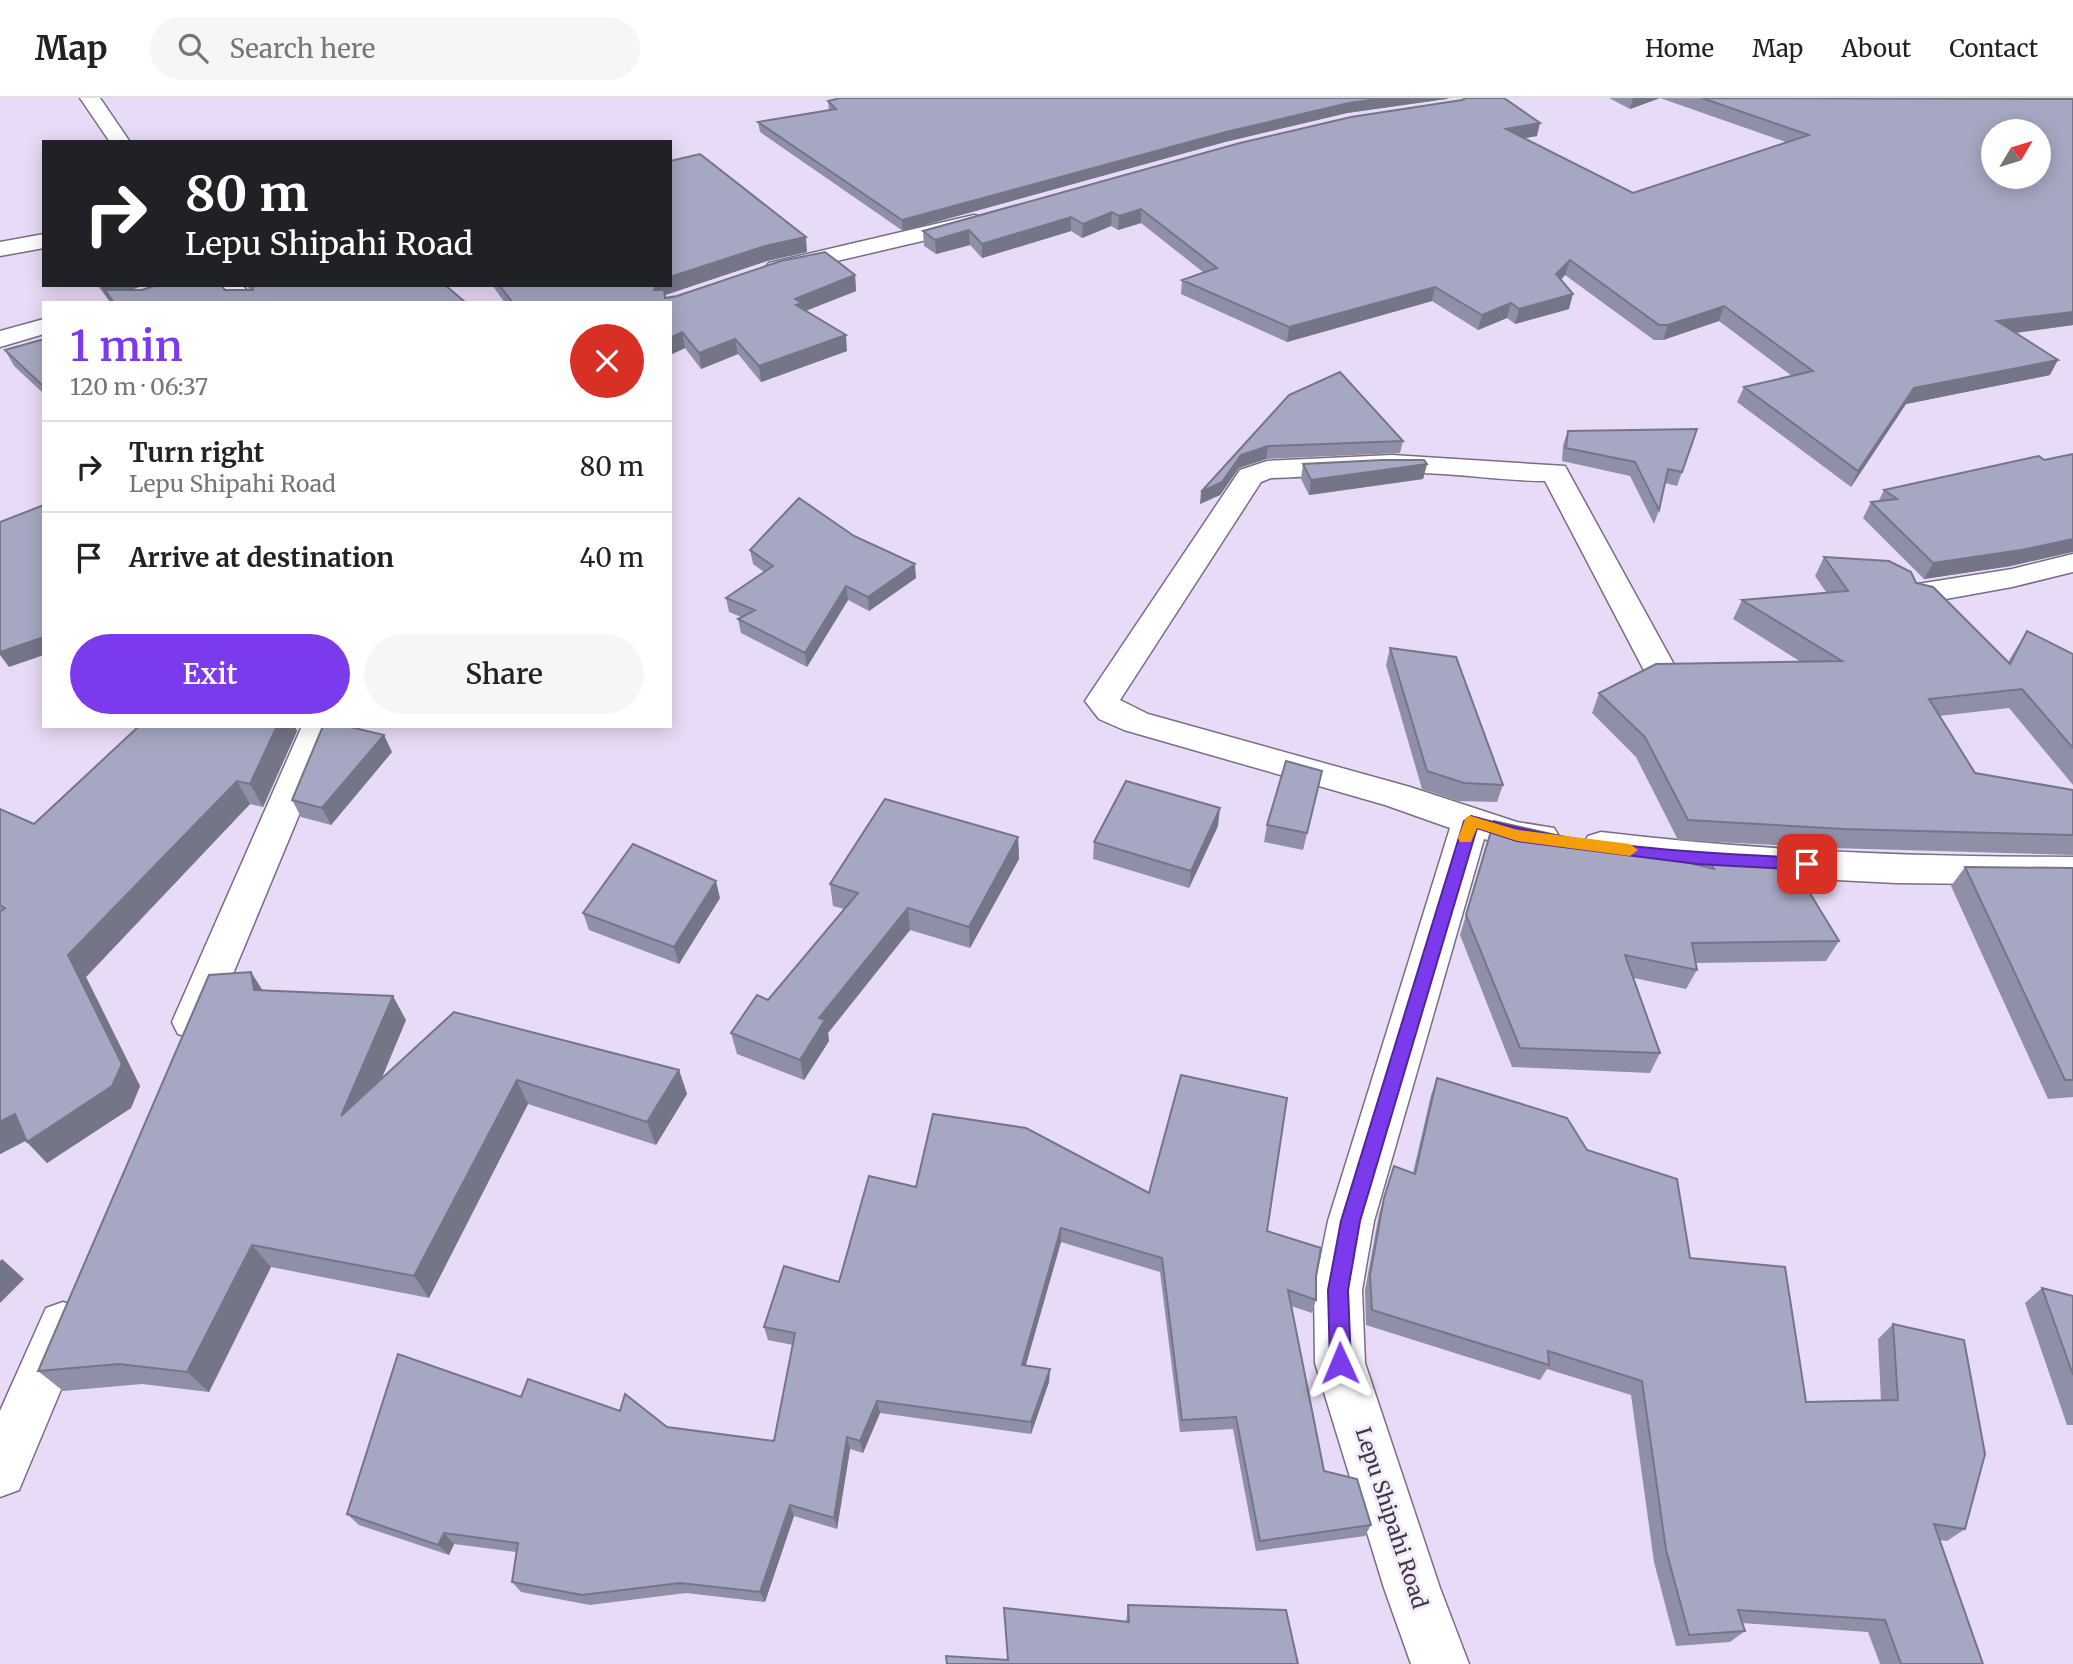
<!DOCTYPE html>
<meta charset="utf-8">
<style>
body{margin:0;font-family:Merriweather,serif;background:#f6f6f6;color:#222;height:100vh;display:flex;flex-direction:column;font-size:26px;white-space:nowrap}
*{box-sizing:border-box;margin:0}
p{font-size:23px;color:#767676}
.icon{flex:none;width:38px;height:38px;fill:none;stroke:currentColor;stroke-width:2;stroke-linecap:round;stroke-linejoin:round}
.map{position:relative;flex:1;overflow:hidden}
.side{position:absolute;left:42px;top:203px;width:630px;height:427px;display:flex;flex-direction:column;background:#fff;border-radius:0px;box-shadow:0 4px 18px #0003}
.side>*{flex:none}
.banner{position:absolute;left:42px;top:42px;width:630px;height:147px;border-radius:0px;box-shadow:0 4px 18px #0003;background:#202124;color:#fff;overflow:hidden}
.needle{width:46px;rotate:52deg}
.fabs{position:absolute;left:1981px;top:21px;display:grid;gap:14px}
.fabs a{display:grid;place-items:center;width:70px;height:70px;border-radius:50%;background:#fff;box-shadow:0 4px 18px #0003;font-size:35px}
.pin{position:absolute;display:grid;place-items:center;width:60px;height:60px;color:#fff;margin:-30px;border-radius:14px;box-shadow:0 4px 10px #0006}
.me{position:absolute;width:77px;margin:-38px;rotate:359deg;stroke-linejoin:round;filter:drop-shadow(0 0 5px #0008)}
.turn{display:flex;align-items:center;gap:24px;height:147px;padding:0 28px;font-size:32px}
.turn .icon{width:91px;height:91px;stroke-width:2.5}
.turn b{display:block;font-size:49px;line-height:60px}
.round{display:grid;place-items:center;flex:none;width:74px;height:74px;border-radius:37px;background:#f6f6f6}
.headline{display:flex;align-items:center;justify-content:space-between;height:119px;padding:0 28px}
h1{font-size:42px;font-weight:600;line-height:52px;color:#7c3aed}
.cta{display:flex;gap:14px;margin-top:auto;padding:14px 28px}
.cta a{flex:1;height:80px;border-radius:42px;background:#7c3aed;color:#fff;font-size:28px;font-weight:600;line-height:80px;text-align:center}
.cta a+a{background:#f6f6f6;color:#222}
ul{padding:0;list-style:none}
li{display:flex;align-items:center;gap:21px;height:91px;padding:0 28px;border-top:2px solid #e0e0e0}
li div{flex:1}
li b{display:block;font-size:26px}
li em{font-style:normal}
header{display:flex;align-items:center;gap:42px;box-sizing:border-box;height:98px;padding:0 35px;background:#fff;border-bottom:2px solid #e0e0e0}
header strong{font-size:33px}
nav{display:flex;gap:38px;margin-inline-start:auto;font-size:24px}
.search{width:490px;height:63px;background:#f6f6f6;display:flex;align-items:center;gap:18px;box-sizing:border-box;padding:0 24px;border-radius:38px;color:#767676;font-size:26px}
.map>svg:first-child{display:block}
</style>
<header>
<strong>Map</strong>
<div class="search"><svg class="icon" aria-label="search" viewBox="0 0 24 24"><circle cx="10" cy="10" r="6"/><path d="M15 15l6 6"/></svg>Search here</div>
<nav><a>Home</a><a>Map</a><a>About</a><a>Contact</a></nav>
</header>
<div class="map">
<svg width="2073" height="1566" viewBox="0 0 2073 1566">
<rect width="100%" height="100%" fill="#e8dbf7"/>
<g fill="none" stroke-linecap="round" stroke-linejoin="round">
<defs>
<path id="street" d="M974 117 982 119 985 124 982 129 777 177 769 175 765 170 769 165Z
M44 136V150L0 158V144Z
M44 221V236L0 249V233Z
M1392 357 1565 368 1677 572 1672 580 1660 583 1648 580 1545 383C1510 383 1477 378 1443 376 1386 372 1328 378 1271 380L1261 384 1120 602 1148 616 1410 689 1517 724 1554 730 1560 740 1554 750C1530 757 1508 748 1484 741L1374 1123 1362 1192 1365 1265 1440 1490 1469 1566H1411L1384 1490 1315 1265 1314 1192 1328 1123 1450 730 1385 707 1124 632 1099 621 1085 603 1240 372 1267 363Z
M2073 456V474L2012 489 1918 506 1907 503 1902 496 1907 489 1918 486 2012 471Z
M1601 734C1758 753 1915 759 2073 759V787L1896 785 1778 779 1660 769 1588 758 1582 748 1588 738Z"/>
<path id="secondary" d="M80 0H100L130 44H110Z
M216 187H242L258 205H232Z
M302 628H336L208 936 193 941 178 936 172 924Z
M63 1204 80 1210 88 1227 19 1392 0 1399V1313L46 1210Z"/>
</defs>
<use href="#street" stroke="#796d86" stroke-width="3"/>
<use href="#secondary" stroke="#796d86" stroke-width="3"/>
<use href="#street" fill="#fff" fill-rule="evenodd"/>
<use href="#secondary" fill="#fff" fill-rule="evenodd"/>
</g>
<path fill="#8f90a8" d="M840 0H1449L1446 1 1347 15 1225 44 903 133 760 34 758 24 829 12 828 3Z
M1609 0H1660L1630 11Z
M1660 0 2073 1V227L2016 235 2050 277 1906 306 1851 389 1737 304 1744 289 1792 278 1719 223 1663 242H1654L1565 177 1561 182 1569 211 1515 226 1507 220 1478 232 1432 203 1287 244 1181 196 1182 182 1203 174 1141 125 1118 132 1111 128 1082 140 1071 133 982 160 970 147 936 156 924 148 923 133 1462 2 1537 38 1525 40 1633 95 1786 44Z
M670 63 807 154 767 163 665 197 666 200 855 177 856 193 805 213 847 253 761 284 738 256 701 271 685 250 670 257V205H505L492 187H670Z
M97 187H145L130 192H250L246 187H445L466 205H111Z
M44 241V296L14 268 5 252Z
M1289 297 1403 343 1400 355 1266 361 1239 370 1220 397 1200 406Z
M1568 333 1682 374 1677 388 1665 385 1659 412 1654 426 1630 378 1562 363 1563 347Z
M1303 366H1427L1423 381 1309 397 1301 381Z
M1884 392 2011 468 1924 481 1863 420 1871 404H1878Z
M750 452 916 480 869 513 848 502 807 569 741 535 738 521 741 519 729 514 726 500 764 474 753 466Z
M1824 459 1916 485 2008 564 2027 533 2073 556V687L2009 610 1939 618 1975 675 2073 692V757L1832 750 1678 742 1636 659 1592 615 1599 595 1801 564 1733 521 1742 502 1826 494 1815 478Z
M1390 550 1503 687 1497 704 1458 703 1422 691 1386 567Z
M297 633 263 709 250 706 86 879 140 988 131 1010 47 1065 26 1043 0 1056V711L34 726Z
M392 654 331 727 301 719 292 702Z
M1318 691 1303 752 1264 744 1267 727Z
M1494 723 1700 767 1706 756 1839 843 1826 863 1696 865 1697 872 1686 891 1634 880 1660 955 1650 975 1512 969 1460 837Z
M1218 728 1189 790 1093 761 1094 744Z
M1018 739 1019 761 970 850 910 832 828 935 829 943 804 982 737 956 731 935 768 902 844 811 833 808 830 786Z
M1965 769 2073 770V999L2048 1001 1951 788Z
M720 800 679 866 589 832 583 815Z
M263 893 406 922 382 980 679 972 687 996 656 1047 528 1006 429 1200 271 1169 209 1294 142 1286 63 1293 38 1273Z
M1437 980 1587 1052 1690 1160 1806 1304 1881 1303 1878 1241 1893 1226 1965 1431 1947 1443 1939 1442 1983 1566H1880L1868 1534 1742 1525 1745 1533 1730 1544 1676 1548 1654 1464 1631 1297 1547 1271 1540 1282 1366 1227 1365 1192 1379 1116 1394 1068 1413 1075 1431 997Z
M916 1089 1149 1095 1267 1133 1316 1178V1202L1312 1215 1291 1208 1324 1373 1371 1427 1365 1438 1256 1453 1233 1331 1180 1334 1160 1174 1061 1144 1026 1267 1050 1271 1049 1284 1031 1336 880 1315 863 1355 850 1351 837 1431 794 1418 765 1504 686 1495 590 1507 521 1494 512 1484 516 1454 454 1446 449 1457 359 1427 347 1416 521 1299 667 1329 774 1343 793 1247 768 1242 764 1229 839 1184Z
M2042 1190 2073 1198V1327H2067L2025 1205Z
M1128 1507 1286 1512 1126 1524Z"/>
<path fill="#747688" d="M1385 0H1449L1446 1 1347 15 1225 44 903 133 902 122 1226 34 1349 5Z
M1633 0H1660L1630 11Z
M1540 25 1537 38 1502 44 1506 31Z
M1141 111V125L1118 132 1119 118Z
M1112 114 1111 128 1082 140 1083 126Z
M1071 119V133L982 160V146Z
M969 132 970 147 936 156 935 142Z
M806 139 807 154 767 163 665 197 654 192 656 187H670V179L765 148Z
M1570 162 1565 177 1552 191 1556 176Z
M855 177 856 193 803 214 798 223 795 201Z
M102 187H145L113 198 105 192 110 202 109 203 101 188Z
M1435 189 1432 203 1287 244 1289 229Z
M1573 196 1569 211 1515 226 1519 211Z
M1511 205 1507 220 1478 232 1482 217Z
M1724 208 1719 223 1663 242 1668 227Z
M2073 214V227L1990 238 1997 223Z
M682 234 685 250 670 257V240Z
M846 237 847 253 761 284 759 268Z
M735 241 738 256 701 271 699 255Z
M2058 262 2050 277 1906 306 1851 389 1858 373 1914 290Z
M1268 348 1266 361 1239 370 1220 397 1200 406 1201 394 1241 357Z
M1427 366 1423 381 1309 397 1311 382Z
M2073 441V454L2011 468 1924 481 1933 465Z
M915 466 916 480 869 513 868 499Z
M846 488 848 502 807 569 805 555Z
M44 539V557L9 569 0 557V554Z
M277 628H295L297 633 263 709 250 686Z
M384 637 392 654 331 727 322 710Z
M237 683 250 706 86 879 140 988 131 1010 47 1065 27 1044 68 857Z
M1220 710 1218 728 1189 790 1191 773Z
M1018 739 1019 761 970 850 969 829Z
M716 783 720 800 679 866 674 849Z
M908 810 910 832 828 935 829 943 804 982 800 962 819 920Z
M251 874 267 899 254 892Z
M393 898 406 922 356 1041 341 1018Z
M679 972 687 996 656 1047 647 1024Z
M517 982 528 1006 429 1200 414 1178Z
M15 1016 36 1037 0 1056V1024Z
M1061 1130V1144L1022 1280V1267Z
M252 1147 271 1169 209 1294 187 1274Z
M2 1161 24 1181 0 1205V1163Z
M1050 1271 1049 1284 1031 1336V1324Z
M877 1303 880 1315 863 1355 860 1343Z
M847 1339 850 1351 837 1431 834 1420Z
M790 1407 794 1418 765 1504 760 1494Z
M444 1435 454 1446 449 1457 438 1447Z"/>
<path fill="#a6a8c3" stroke="#747688" stroke-width="2" fill-rule="evenodd" d="M840 0H1385L1349 5 1226 34 902 122 758 24 836 11 828 3Z
M1466 0H1504L1540 25 1506 31 1633 95 1809 37 1702 0 2073 1V214L1997 223 2058 262 1914 290 1858 373 1744 289 1813 273 1724 208 1668 227H1659L1570 162 1556 176 1573 196 1519 211 1511 205 1482 217 1435 189 1289 229 1182 182 1217 170 1141 111 1119 118 1112 114 1083 126 1071 119 982 146 969 132 935 142 923 133 1240 45 1351 19 1462 2ZM1993 33H2039V79H1993Z
M700 56 806 139 765 148 670 179V63Z
M825 154 855 177 795 201 802 205 796 207 846 237 759 268 735 241 699 255 682 234 670 240V205H513L499 187H656L654 192H664L665 200 677 198 781 163Z
M157 187H221L225 192H253V187H445L466 205H114L105 192H142Z
M44 241V289L5 252Z
M1340 274 1403 343 1268 348 1241 357 1222 384 1201 394 1289 297Z
M1697 331 1682 374 1668 371 1659 412 1635 364 1566 350 1568 333Z
M2073 356V441L2021 452 1933 465 1871 404 1897 401 1884 392 2039 358 2044 362Z
M1382 362H1424L1427 366 1311 382 1303 366Z
M799 400 854 438 915 466 868 499 846 488 805 555 738 521 755 512 726 500 773 468 750 452Z
M44 407V539L0 554V424Z
M1824 459 1889 463 1911 474 1916 485 1933 489 2010 566 2027 533 2073 556V650L2022 591 1929 601 1975 675 2073 692V737L1844 731 1688 722 1645 639 1599 595 1656 566 1842 563 1742 502 1848 493Z
M1390 550 1456 559 1503 687 1464 685 1427 673Z
M138 628H277L250 686 237 683 68 857 122 966 112 988 27 1044 15 1016 0 1024V814L5 810 0 807V711L34 726 138 629Z
M323 628H346L384 637 322 710 292 702Z
M1286 663 1322 673 1307 735 1267 727Z
M1126 683 1220 710 1191 773 1094 744Z
M885 701 1018 739 969 829 908 810 819 920 825 922 800 962 731 935 757 897 768 902 858 795 830 786Z
M1494 723 1569 740 1624 748 1714 771 1706 756 1789 761 1839 843 1692 845 1697 872 1625 857 1660 955 1520 950 1466 817Z
M633 746 716 783 674 849 583 815Z
M1965 769 2073 770V982H2065Z
M251 874 254 892 393 898 341 1018 454 914 679 972 647 1024 517 982 414 1178 252 1147 187 1274 119 1266 38 1273 209 877Z
M1181 977 1287 1000 1267 1133 1321 1150 1316 1178V1202L1288 1192 1324 1373 1357 1381 1371 1427 1260 1443 1236 1319 1182 1322 1162 1160 1061 1130 1022 1267 1050 1271 1031 1324 877 1303 860 1343 847 1339 834 1420 790 1407 760 1494 680 1485 582 1497 512 1484 518 1445 444 1435 438 1447 347 1416 398 1256 521 1299 528 1281 620 1313 625 1296 667 1329 774 1343 795 1235 764 1229 784 1168 839 1184 869 1078 916 1089 933 1016 1026 1030 1149 1095Z
M1437 980 1567 1020 1587 1052 1677 1081 1690 1160 1785 1169 1806 1304 1898 1302 1893 1226 1964 1242 1985 1356 1965 1431 1934 1426 1983 1566H1901L1885 1522 1738 1512 1745 1533 1689 1537 1666 1452 1642 1283 1548 1253 1549 1267 1372 1212 1370 1177 1384 1100 1394 1068 1415 1076Z
M2042 1190 2073 1198V1277Z
M1128 1507 1286 1512 1298 1566H947L946 1558 1008 1562 1004 1510 1129 1524Z"/>
<path fill="#7c3aed" stroke="#51269a" stroke-width="2" d="M1471 718C1578 749 1696 755 1807 760L1815 766 1807 772 1697 766 1517 743 1477 730 1360 1123 1348 1192 1351 1265 1347 1272 1340 1275 1333 1272 1330 1265 1328 1192 1341 1123 1464 723Z"/>
<path fill="#f59e0b" d="M1471 718 1517 732 1630 746 1638 752 1630 758 1517 743 1477 730 1471 744H1460L1458 740 1466 719Z"/>
<g text-anchor="middle" stroke-width="6" stroke-linejoin="round" paint-order="stroke">
<g font-size="21" fill="#3e3843" stroke="#f3ebfc">
<text transform="translate(1391 1420) rotate(72)" y="7">Lepu Shipahi Road</text>
</g>
</g>
</svg>
<div class="fabs">
<a><svg class="needle" viewBox="-14 -14 28 28"><path d="M0-13l5 13h-10z" fill="#e53935"/><path d="M0 13l5-13h-10z" fill="#767676"/></svg></a>
</div>
<div class="pin" style="left:1807px;top:766px;background:#d93025"><svg class="icon" aria-label="arrive" viewBox="0 0 24 24"><path d="M6 21V4h12l-3 4 3 4H6"/></svg></div>
<svg class="me" style="left:1340px;top:1265px" viewBox="-20 -20 40 40"><path d="M0-17L14 15 0 8-14 15z" fill="#7c3aed" stroke="#fff" stroke-width="4"/></svg>
<div class="banner">
<div class="turn"><svg class="icon" aria-label="right" viewBox="0 0 24 24"><path d="M7 20v-9h11M14 6l5 5-5 5"/></svg><div><b>80 m</b>Lepu Shipahi Road</div></div>
</div>
<section class="side">
<div class="headline"><div><h1>1 min</h1><p>120 m · 06:37</p></div><a class="round" style="background:#d93025;color:#fff"><svg class="icon" aria-label="close" viewBox="0 0 24 24"><path d="M6 6l12 12M18 6L6 18"/></svg></a></div>
<ul>
<li><svg class="icon" aria-label="right" viewBox="0 0 24 24"><path d="M7 20v-9h11M14 6l5 5-5 5"/></svg><div><b>Turn right</b><p>Lepu Shipahi Road</p></div><em>80 m</em></li>
<li><svg class="icon" aria-label="arrive" viewBox="0 0 24 24"><path d="M6 21V4h12l-3 4 3 4H6"/></svg><div><b>Arrive at destination</b></div><em>40 m</em></li>
</ul>
<div class="cta"><a>Exit</a><a>Share</a></div>
</section>
</div>
